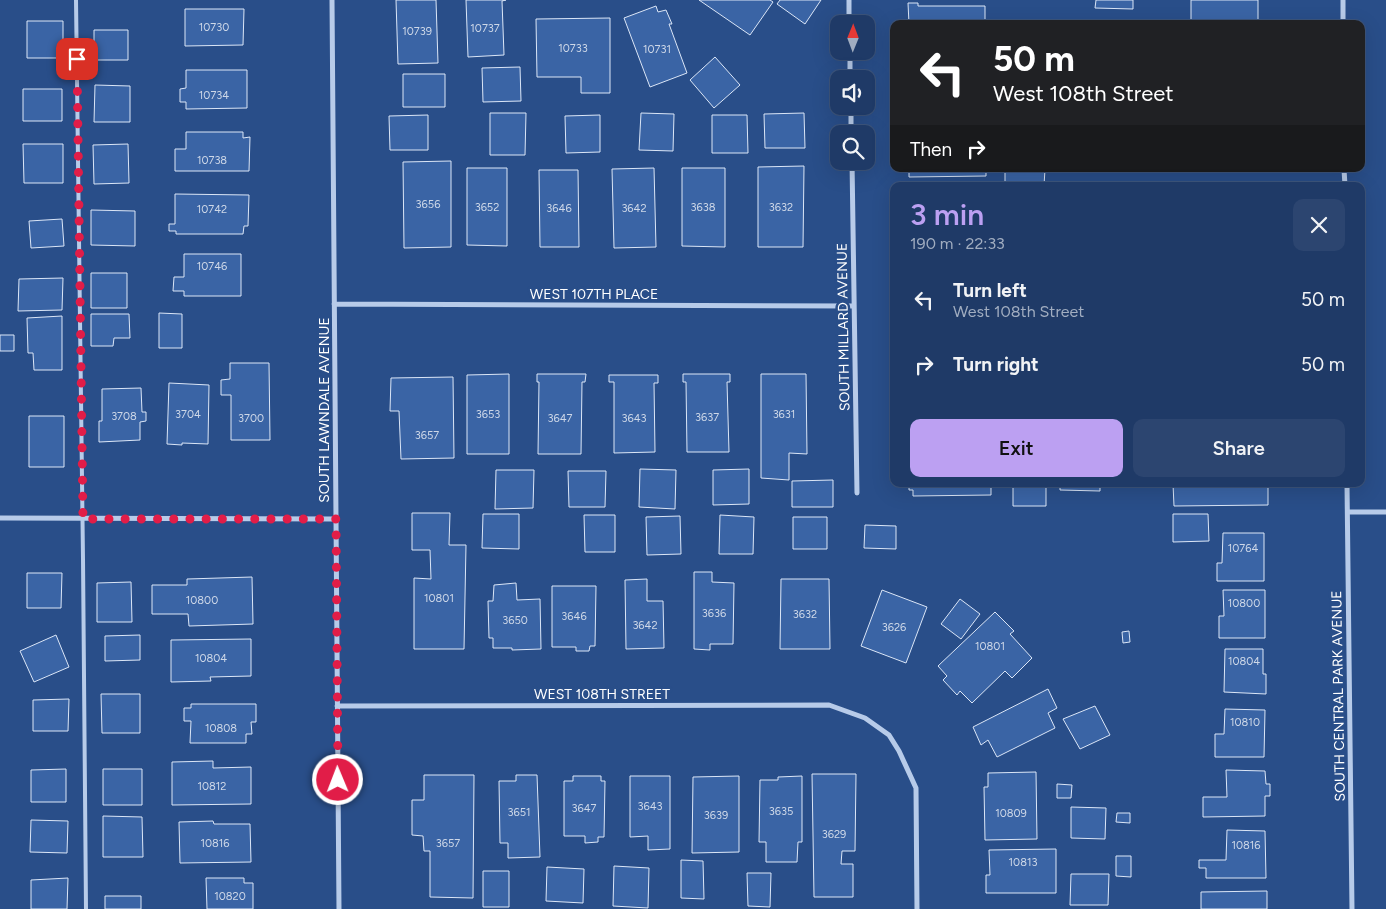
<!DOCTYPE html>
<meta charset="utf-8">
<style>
body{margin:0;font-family:Figtree,sans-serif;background:#2c4570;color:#f1f3f6;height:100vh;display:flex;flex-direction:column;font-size:19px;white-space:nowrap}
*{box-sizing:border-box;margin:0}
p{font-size:16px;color:#a1adc0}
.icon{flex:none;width:28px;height:28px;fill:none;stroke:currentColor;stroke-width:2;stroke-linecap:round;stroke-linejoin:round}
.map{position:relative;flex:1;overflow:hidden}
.panel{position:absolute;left:890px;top:182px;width:475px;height:305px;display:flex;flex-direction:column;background:#1f3a67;border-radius:10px;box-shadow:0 5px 20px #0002,0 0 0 1px #3c547b}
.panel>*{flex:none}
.guide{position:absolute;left:890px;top:20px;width:475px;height:152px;border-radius:10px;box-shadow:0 5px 20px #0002,0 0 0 1px #3c547b;background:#202124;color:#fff;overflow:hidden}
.needle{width:32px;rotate:1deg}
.buttons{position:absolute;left:830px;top:15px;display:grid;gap:10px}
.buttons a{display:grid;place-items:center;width:45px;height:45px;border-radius:10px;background:#1f3a67;box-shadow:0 5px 20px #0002,0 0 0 1px #3c547b;font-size:25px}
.pin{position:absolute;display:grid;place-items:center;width:42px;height:42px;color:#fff;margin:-21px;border-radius:10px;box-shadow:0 2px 8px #0006}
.me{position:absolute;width:55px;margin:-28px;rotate:359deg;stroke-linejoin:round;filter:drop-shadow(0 0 4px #0008)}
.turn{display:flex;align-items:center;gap:18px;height:105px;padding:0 20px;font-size:22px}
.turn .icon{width:65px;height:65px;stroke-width:2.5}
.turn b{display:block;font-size:35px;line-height:42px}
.then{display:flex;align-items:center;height:48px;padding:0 20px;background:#0003;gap:10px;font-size:19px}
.round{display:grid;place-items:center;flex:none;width:52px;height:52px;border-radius:10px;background:#2c4570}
.overview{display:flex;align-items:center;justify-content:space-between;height:85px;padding:0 20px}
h1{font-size:30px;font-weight:600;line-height:38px;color:#bca0f2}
.action{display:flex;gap:10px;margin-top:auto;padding:10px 20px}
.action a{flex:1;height:58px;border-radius:10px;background:#bca0f2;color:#111;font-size:20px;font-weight:600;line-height:58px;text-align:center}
.action a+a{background:#2c4570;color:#f1f3f6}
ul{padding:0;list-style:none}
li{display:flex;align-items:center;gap:15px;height:65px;padding:0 20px}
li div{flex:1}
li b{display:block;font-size:19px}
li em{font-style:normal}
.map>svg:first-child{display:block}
</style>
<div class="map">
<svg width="1386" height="909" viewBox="0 0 1386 909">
<rect width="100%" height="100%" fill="#294e89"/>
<path fill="#3a64a5" stroke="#dbe6f7" d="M396 0H436L438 63 398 64Z
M466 0H506L502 1 504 55 468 57Z
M699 0H770L773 2 750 35Z
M780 0H821L805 24 777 4Z
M1096 0H1133V9L1095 8Z
M1191 0H1258V20H1224V24H1195V22H1191Z
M908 3H918V6H985V24H909Z
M656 6 658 12 666 10 672 24H669L687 73 650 87 624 18Z
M185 9H244L243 45 185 46Z
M610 18V93H581V77H537L536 19Z
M27 21H63V58H27Z
M94 30H128V60H94Z
M715 57 740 85 714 108 690 80Z
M520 67 521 101 483 102 482 68Z
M186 70H247V108L186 109V102H180V89L186 88Z
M403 74H445V107H403Z
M95 85 130 86V122H94Z
M23 89H62V121H23Z
M490 113H526L525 155H490Z
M641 113 674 114 673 151 639 150Z
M804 113 805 148H765L764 114Z
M428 115V150H390L389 116Z
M600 115V152L566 153 565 116Z
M712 115H747L748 153H712Z
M186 132H243V138L250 137 249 171H175V149H186Z
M23 144H63V183H24Z
M128 144 129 183 94 184 93 145Z
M451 161V247L404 248 403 162Z
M804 166 803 247H758V167Z
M467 168H507V246L467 245Z
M654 168 656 247 614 248 612 169Z
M682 168H725V247L682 246Z
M909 169H986V176L909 177Z
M1005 169H1045L1044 186H1005Z
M539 170H578L579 247H540Z
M175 194 249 195 248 226H244L243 234H176V231H169V224H175Z
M91 210 135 211V246L91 245Z
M62 219 64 246 31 248 29 221Z
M184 254H241V296H184V291H173L174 277H184Z
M91 273H127V308H91Z
M63 278 62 310 18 311 19 279Z
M159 313 182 314V348H159Z
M91 314H129L130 338H114L113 346H91Z
M62 316V370H34L33 353H28L27 318Z
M0 335H14V351H0Z
M230 363H269L270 440H231V395H221V380L230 379Z
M509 374V454H467V375Z
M537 374H586L585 382H582L581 454H538L539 382H537Z
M683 374H730V382H727L729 452H687L686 382H683Z
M761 374H806L807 454 789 453V480L761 478Z
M609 375H658V383H654L655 452 614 453V382H609Z
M453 377 454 458 401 459 399 411H390L391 378Z
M169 383 209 385 208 444 182 443V445L167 444Z
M141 388 142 412H146V421L140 422V440L99 442V421H102V389Z
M29 416H64V467H29Z
M640 469 676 470 675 509 639 507Z
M749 469V504L713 505V470Z
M496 470H534L533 508 495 509Z
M568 471H606L605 507H569Z
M833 480V507H792V481Z
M909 484H991V495L913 496V490H909Z
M1013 484H1046V506H1013Z
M1060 484H1100V491L1060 490Z
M1173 484H1268V505L1174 506Z
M412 513H450L449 545H466L464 649H414V578L431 579 430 550H412Z
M483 514H519V549L482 548Z
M1173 514H1208L1209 541 1173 542Z
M584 515H615V552H585Z
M720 515 754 517 753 554H719Z
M680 516 681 554 647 555 646 517Z
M793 517H827V549H793Z
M865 525 896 526V549L864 548Z
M1223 533H1264V581H1217V563H1222Z
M694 572H712V582L734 583 733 644H710V650L694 649Z
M27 573H62L61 608H27Z
M252 577 253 624 189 626 188 614H152V585H187V579Z
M647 579V601H663L664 648 626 649 625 580Z
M781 579H829L830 649H780Z
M131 582 132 622H97V583Z
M516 583 517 600 540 599 541 649 512 650V648H493V638H489L488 601H493L494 585Z
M552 586H596L595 646H590L589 651H576V647H552Z
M882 590 927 607 906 663 861 646Z
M1223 590H1265V638H1219V616H1224Z
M960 599 980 614 961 639 941 624Z
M995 612 1014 631 1010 634 1032 658 1012 678 1005 671 972 703 960 691 957 695 943 680 947 676 938 666Z
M1129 631 1130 642 1123 643 1122 632Z
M56 635 69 667 34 682 20 651Z
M140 635V660L105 661V636Z
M251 639V676L210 677 211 681 171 682V640Z
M1225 649H1263V674H1266V694L1224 692Z
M1048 689 1057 708 1048 713 1055 728 997 757 988 740 981 745 973 727Z
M101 694H140V733H102Z
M69 699 68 731H33V700Z
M191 704H256V722H251L252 734H246V743H190L191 721H184V708H191Z
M1095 706 1110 735 1080 749 1063 719Z
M1225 709 1265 710 1264 757H1215V734H1224Z
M213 761V768L251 767V804L172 805V762Z
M66 769V802H31V770Z
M103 769H142V805H103Z
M1226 770 1265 771 1266 784H1270V796H1265V816L1203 817V797H1227Z
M1036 772 1037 839 985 840 984 787H988V773Z
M812 774H856L855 851H842L841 864H853V897H814Z
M424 775H474L473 898 430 897V851H424L423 836 412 835V800H424Z
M516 775H537L540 857 508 858V843H500L499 781H516Z
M573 776H601V781H605L604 837H598V842L585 843V836H564V781H573Z
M630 776H670V849L648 850V836L630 837Z
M739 776V852L692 853 693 777Z
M802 776V842H798L797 862H766V842H759L760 780H778V777Z
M1057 784 1072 785 1071 798H1057Z
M1071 807 1106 808 1105 839 1071 838Z
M1117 813H1130V823L1116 822Z
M103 816 142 817 143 857H103Z
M31 820 68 821 67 853 30 852Z
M213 821 214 824H250L251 862 180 863 179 822Z
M1227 830 1265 831 1266 878H1206V868H1199V860H1226Z
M1056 849V893H986V875H990L989 850Z
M1116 856H1131V877L1116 876Z
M681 860 703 861 704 899 681 898Z
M614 866 649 868 648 908 613 906Z
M547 867 584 869 583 903 546 901Z
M483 871H509V907H483Z
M747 873H771L770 907 748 906Z
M1071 874H1109L1108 905H1070Z
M68 878 67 909H31V880Z
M206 878H244V883H253V909H207Z
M1267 891V909H1201V892Z
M105 896H141V909H105Z"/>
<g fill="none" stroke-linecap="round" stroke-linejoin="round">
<path stroke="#b7cbe9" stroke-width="4" d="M76 0 83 559 86 909"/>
<path stroke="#b7cbe9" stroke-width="5" d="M332 0 339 909
M849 0V24
M1343 0V24
M850 51V79
M851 106V134
M852 161 857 493
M1344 169 1345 186
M334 304 854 306
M1347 484 1352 909
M1348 512H1386
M0 518 336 519
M337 706 829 705 865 718 889 735 899 751 916 788 917 909"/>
</g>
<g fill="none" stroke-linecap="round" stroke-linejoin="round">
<path stroke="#e11d48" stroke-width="9" stroke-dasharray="0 16.2" d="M77 59 83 519H336L338 780"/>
</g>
<g text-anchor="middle" stroke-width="5" stroke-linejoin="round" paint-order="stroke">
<g font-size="11" fill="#ced8e8">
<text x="214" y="31">10730</text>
<text x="485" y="32">10737</text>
<text x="417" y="35">10739</text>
<text x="573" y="52">10733</text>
<text x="657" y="53">10731</text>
<text x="214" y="99">10734</text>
<text x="212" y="164">10738</text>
<text x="428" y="208">3656</text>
<text x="487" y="211">3652</text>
<text x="703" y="211">3638</text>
<text x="781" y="211">3632</text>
<text x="559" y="212">3646</text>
<text x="634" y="212">3642</text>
<text x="212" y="213">10742</text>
<text x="212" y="270">10746</text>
<text x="188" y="418">3704</text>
<text x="488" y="418">3653</text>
<text x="784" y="418">3631</text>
<text x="124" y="420">3708</text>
<text x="707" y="421">3637</text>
<text x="251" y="422">3700</text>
<text x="560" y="422">3647</text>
<text x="634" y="422">3643</text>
<text x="427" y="439">3657</text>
<text x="1243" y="552">10764</text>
<text x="439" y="602">10801</text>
<text x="202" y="604">10800</text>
<text x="1244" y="607">10800</text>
<text x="714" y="617">3636</text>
<text x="805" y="618">3632</text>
<text x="574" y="620">3646</text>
<text x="515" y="624">3650</text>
<text x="645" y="629">3642</text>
<text x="894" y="631">3626</text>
<text x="990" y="650">10801</text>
<text x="211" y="662">10804</text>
<text x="1244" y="665">10804</text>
<text x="1245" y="726">10810</text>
<text x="221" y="732">10808</text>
<text x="212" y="790">10812</text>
<text x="650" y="810">3643</text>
<text x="584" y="812">3647</text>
<text x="781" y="815">3635</text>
<text x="519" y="816">3651</text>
<text x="1011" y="817">10809</text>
<text x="716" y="819">3639</text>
<text x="834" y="838">3629</text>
<text x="215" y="847">10816</text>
<text x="448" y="847">3657</text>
<text x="1246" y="849">10816</text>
<text x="1023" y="866">10813</text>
<text x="230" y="900">10820</text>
</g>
<g font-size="14" fill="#fff" stroke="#294e89">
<text x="594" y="299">WEST 107TH PLACE</text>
<text transform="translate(843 327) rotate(-91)" y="5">SOUTH MILLARD AVENUE</text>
<text transform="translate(324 410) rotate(-90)" y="5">SOUTH LAWNDALE AVENUE</text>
<text x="602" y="699">WEST 108TH STREET</text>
<text transform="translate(1338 696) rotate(-91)" y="5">SOUTH CENTRAL PARK AVENUE</text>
</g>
</g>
</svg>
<div class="buttons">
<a><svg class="needle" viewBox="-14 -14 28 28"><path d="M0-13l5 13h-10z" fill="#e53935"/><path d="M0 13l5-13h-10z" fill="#a1adc0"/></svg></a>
<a><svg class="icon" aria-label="sound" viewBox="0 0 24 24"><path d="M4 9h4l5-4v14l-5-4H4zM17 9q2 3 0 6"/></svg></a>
<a><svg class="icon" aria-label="search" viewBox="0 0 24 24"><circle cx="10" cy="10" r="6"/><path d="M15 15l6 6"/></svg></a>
</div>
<div class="pin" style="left:77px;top:59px;background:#d93025"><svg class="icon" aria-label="arrive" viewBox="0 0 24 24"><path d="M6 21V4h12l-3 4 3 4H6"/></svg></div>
<svg class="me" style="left:338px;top:780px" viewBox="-20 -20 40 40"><circle r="17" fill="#e11d48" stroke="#fff" stroke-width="3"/><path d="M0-11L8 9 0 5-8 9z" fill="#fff"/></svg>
<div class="guide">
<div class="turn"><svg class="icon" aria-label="left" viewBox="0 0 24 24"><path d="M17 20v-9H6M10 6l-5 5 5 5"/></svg><div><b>50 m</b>West 108th Street</div></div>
<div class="then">Then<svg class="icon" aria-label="right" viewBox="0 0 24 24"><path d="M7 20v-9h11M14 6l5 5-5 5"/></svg></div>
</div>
<section class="panel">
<div class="overview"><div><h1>3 min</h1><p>190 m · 22:33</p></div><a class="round"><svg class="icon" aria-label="close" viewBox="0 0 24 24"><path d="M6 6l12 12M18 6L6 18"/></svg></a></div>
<ul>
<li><svg class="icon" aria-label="left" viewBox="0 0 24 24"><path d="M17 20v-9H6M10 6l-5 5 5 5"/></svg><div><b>Turn left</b><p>West 108th Street</p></div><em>50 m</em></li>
<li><svg class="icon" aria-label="right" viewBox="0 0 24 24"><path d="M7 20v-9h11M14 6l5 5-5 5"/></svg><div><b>Turn right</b></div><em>50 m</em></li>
</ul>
<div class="action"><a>Exit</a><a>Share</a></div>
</section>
</div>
